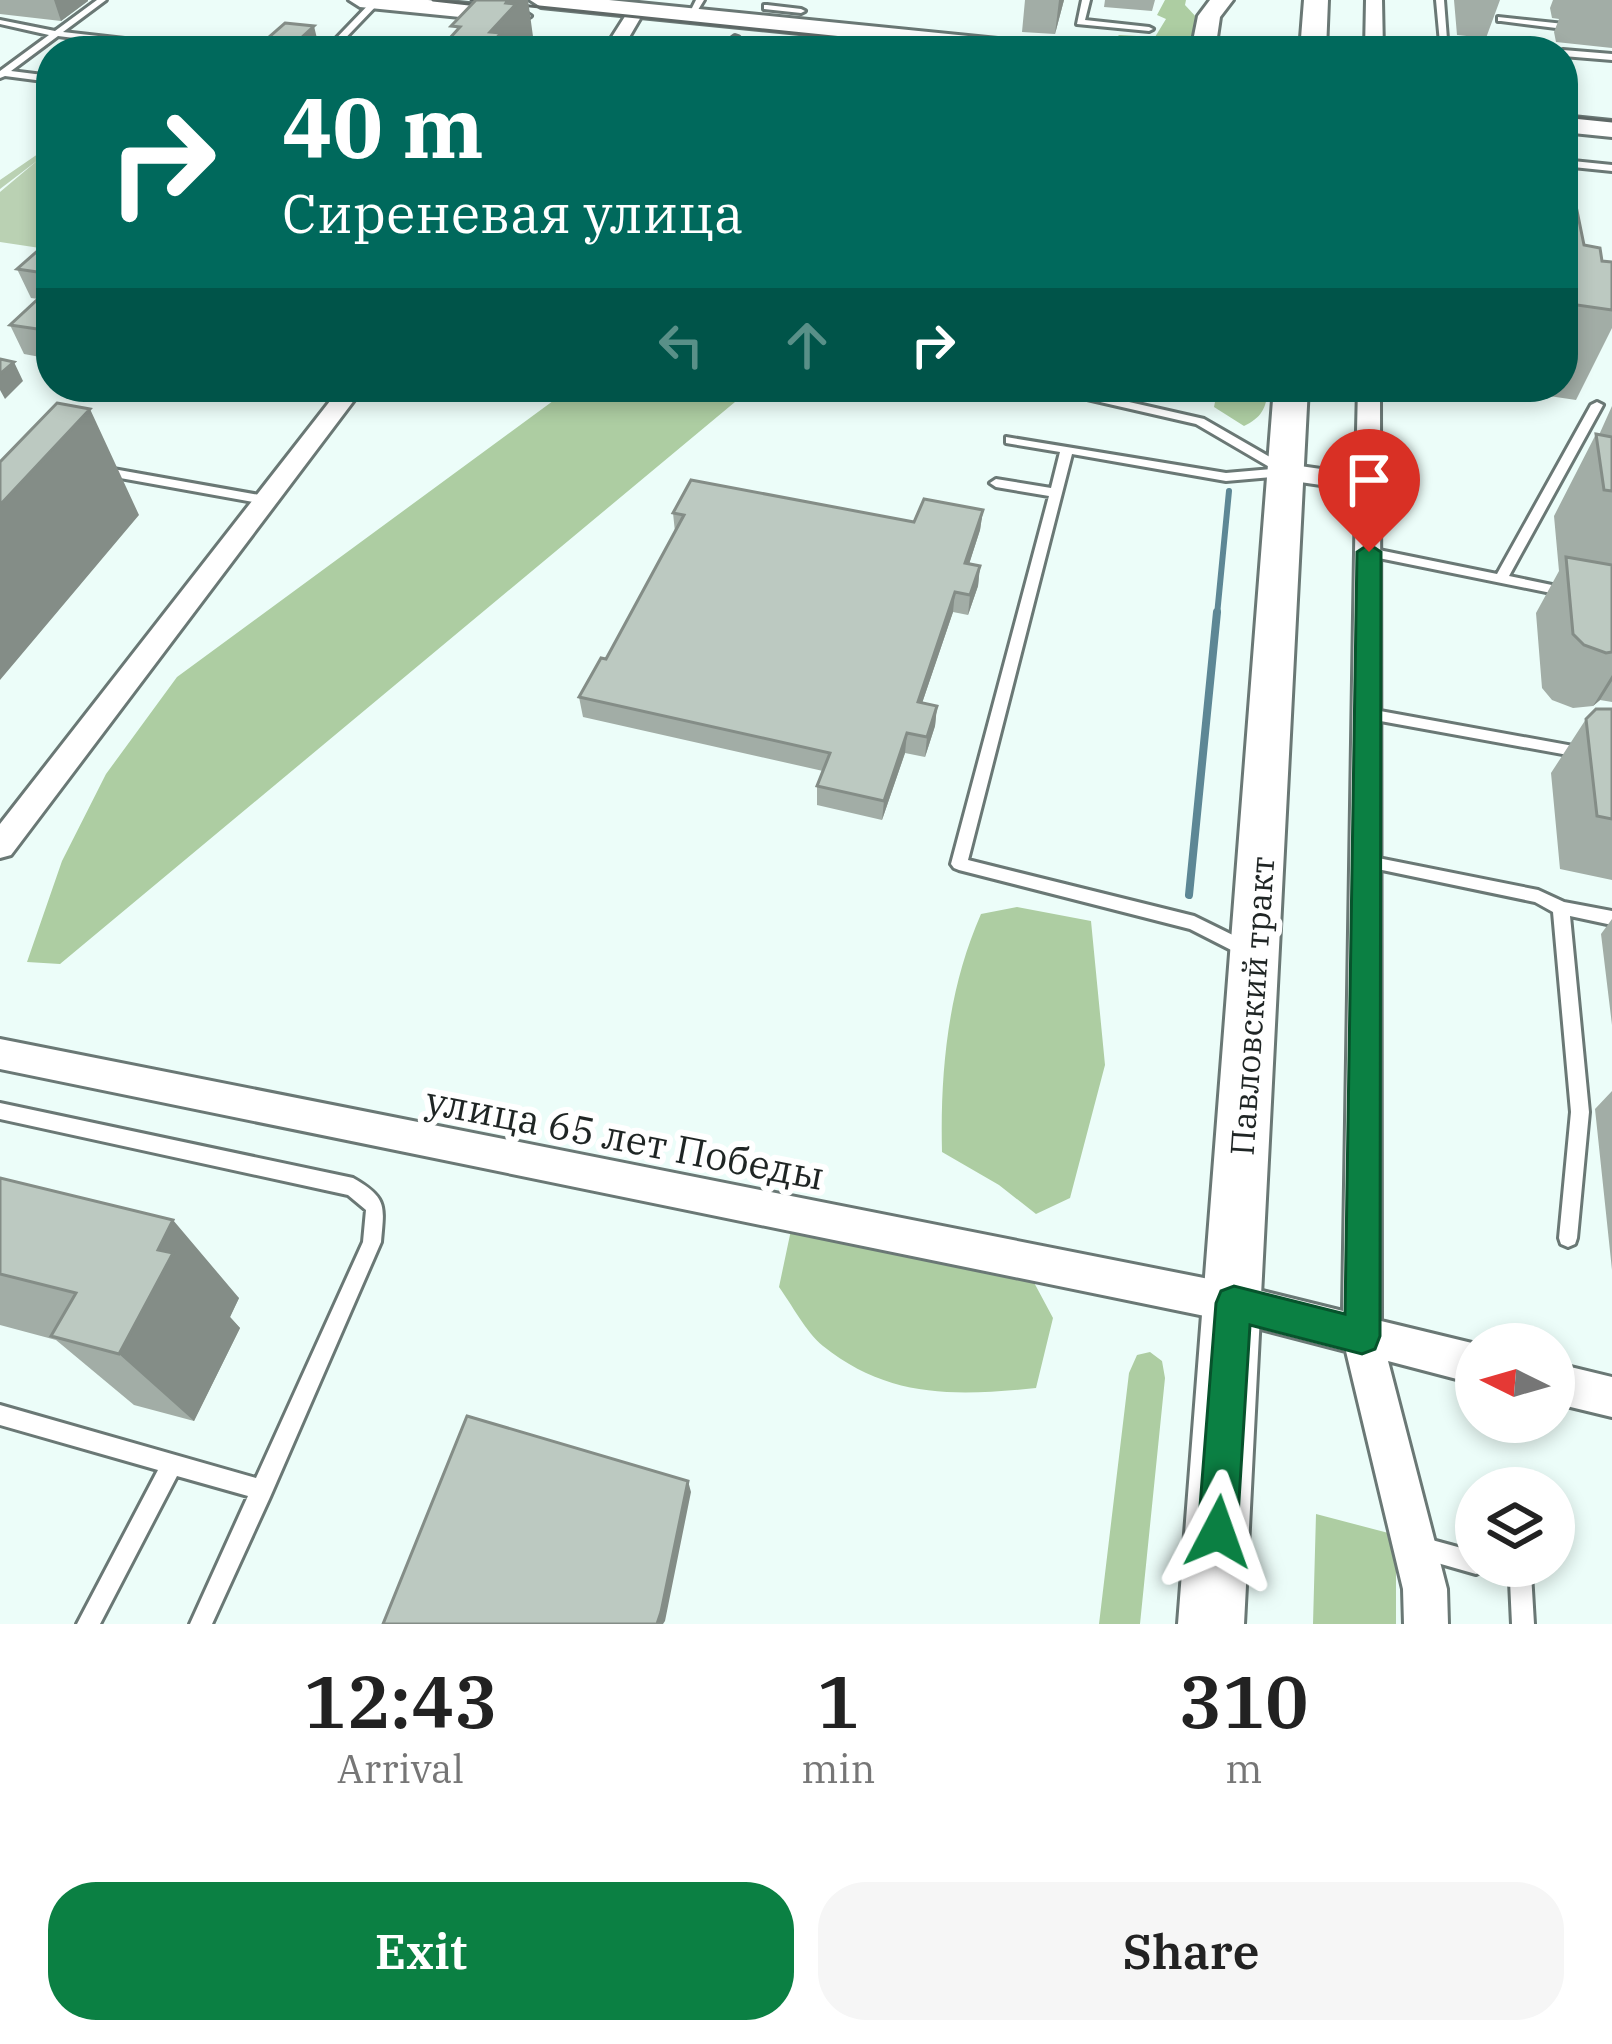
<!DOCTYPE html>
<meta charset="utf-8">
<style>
body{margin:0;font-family:"IBM Plex Serif",serif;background:#f6f6f6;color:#222;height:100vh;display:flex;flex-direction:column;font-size:45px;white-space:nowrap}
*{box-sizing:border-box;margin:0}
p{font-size:39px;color:#767676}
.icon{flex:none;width:66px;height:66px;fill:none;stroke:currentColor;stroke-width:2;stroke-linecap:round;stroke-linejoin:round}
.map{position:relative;height:1624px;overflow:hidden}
.side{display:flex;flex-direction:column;background:#fff;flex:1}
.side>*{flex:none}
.hud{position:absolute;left:36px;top:36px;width:1542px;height:366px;border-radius:48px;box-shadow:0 6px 18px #0003;background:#00695c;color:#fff;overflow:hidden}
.needle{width:78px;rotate:275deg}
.tools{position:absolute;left:1455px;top:1323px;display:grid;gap:24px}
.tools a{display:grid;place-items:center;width:120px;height:120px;border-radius:50%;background:#fff;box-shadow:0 6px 18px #0003;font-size:60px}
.pin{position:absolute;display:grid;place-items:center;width:102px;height:102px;color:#fff;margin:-123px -51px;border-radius:50% 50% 50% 0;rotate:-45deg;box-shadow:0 0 12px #0007}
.pin .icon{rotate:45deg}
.me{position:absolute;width:132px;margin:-66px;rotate:4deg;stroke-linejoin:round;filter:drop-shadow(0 0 9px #0008)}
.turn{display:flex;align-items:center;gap:42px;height:252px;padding:0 48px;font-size:54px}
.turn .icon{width:156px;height:156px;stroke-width:2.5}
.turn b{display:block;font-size:84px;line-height:102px}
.lanes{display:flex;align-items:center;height:114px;padding:0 48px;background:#0003;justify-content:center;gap:60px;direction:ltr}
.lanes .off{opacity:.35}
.eta{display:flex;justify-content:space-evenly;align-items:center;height:204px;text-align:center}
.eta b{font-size:72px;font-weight:600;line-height:84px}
.primary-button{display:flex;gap:24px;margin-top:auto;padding:24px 48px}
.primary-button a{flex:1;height:138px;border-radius:48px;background:#0b8043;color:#fff;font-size:48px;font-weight:600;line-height:138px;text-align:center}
.primary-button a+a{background:#f6f6f6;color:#222}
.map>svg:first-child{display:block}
</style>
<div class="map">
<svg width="1612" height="1624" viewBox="0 0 1612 1624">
<rect width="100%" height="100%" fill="#ecfdf9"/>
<path fill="#bad1b3" d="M51 145V151L39 158 51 161V239L40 248 0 242V192L38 160 0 189V180Z"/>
<path fill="#adcda2" d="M1165 0H1186L1185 5 1198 19 1186 49H1105L1119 35 1155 37 1166 19 1157 15Z
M572 387H753L60 964 27 962 62 861 106 774 177 677Z
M1218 387H1267C1268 406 1262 418 1244 426L1214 407Z
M1017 907 1091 921 1105 1065 1070 1198 1036 1214 999 1185 942 1152C940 1071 948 989 981 914Z
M791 1230 1030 1275 1053 1318 1036 1388C957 1396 889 1399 823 1346 806 1332 792 1305 779 1287Z
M1150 1352 1162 1361 1165 1378 1140 1624H1099L1129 1373 1137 1355Z
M1316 1514 1396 1535V1624H1313Z"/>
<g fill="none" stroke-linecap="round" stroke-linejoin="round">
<path stroke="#5d8795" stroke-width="6" d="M1217 615 1229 491"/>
<path stroke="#5d8795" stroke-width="8" d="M1189 895 1217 612"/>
<defs>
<path id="service" d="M97 0H106L63 32 204 48 208 51H180L58 36 11 71 51 76V82L5 76 0 78V71L49 35 0 24V20L55 31Z
M373 0 380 2 333 51H324Z
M696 0H704L693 18H687Z
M1082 0H1090L1085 20 1149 27 1153 29 1149 31 1077 24Z
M1436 0H1444L1447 39 1548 48 1552 51H1521L1440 43Z
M767 5 801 9 805 11 801 13 764 9V5Z
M1498 17 1612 29V35L1501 21H1498Z
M735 36 738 37 753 51H744L731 39Z
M1563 50 1612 54V60L1563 56V51H1561Z
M1563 160 1612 165V171L1563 166Z
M1042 387H1063L1204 419 1287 467 1289 472 1283 476 1226 481 1072 454 968 860 1194 916 1253 945 1255 950 1253 955 1247 957 1241 955 1190 929 959 870 954 868 951 864 1049 496 996 487 990 483 996 479 1051 488 1060 452 1006 443V437L1226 473 1273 469 1196 424 1048 390Z
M1597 402 1603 405 1509 576 1571 589 1573 592 1571 595 1566 596 1364 555 1363 552 1369 548 1497 574 1591 405Z
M102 467 265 496 271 500 265 504 98 474 96 471Z
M1369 709 1612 753V763L1364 718 1362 714Z
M1368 856 1538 890 1564 902 1612 911V925L1570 916 1589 1112 1577 1238 1575 1244 1568 1247 1561 1244 1559 1238 1571 1112 1553 912 1535 902 1363 866 1360 862 1363 858Z
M0 1103 353 1178C388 1198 384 1206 381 1242L270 1497 212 1624H190L248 1496 177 1476 100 1624H77L158 1470 0 1425V1405L256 1478 363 1242 366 1210 348 1195 0 1119Z
M1421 1537 1476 1552V1566H1528L1531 1573 1534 1624H1512L1510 1581 1490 1577 1482 1571 1476 1574 1413 1556 1410 1548 1413 1540Z"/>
<path id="minor" d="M1366 0H1382L1383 51H1365Z
M631 7 645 10 621 51H603Z
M341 387H364L11 855 0 858V824Z
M1358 387H1380L1381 1321 1476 1344V1384L1388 1361 1447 1589 1448 1624H1404L1403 1589 1346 1351 1234 1322 0 1069V1039L1234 1284 1343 1311 1356 490 1286 480 1274 472 1286 464 1356 474Z
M1554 1363 1612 1377V1417L1554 1403Z"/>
<path id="secondary" d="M349 0H428L520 9 531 16 520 23 360 7Z
M530 0H609L1047 44 1059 51H977L541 7Z
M1210 0H1233L1220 17 1215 51H1191L1198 16Z
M1563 116 1612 121V137L1563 132Z"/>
<path id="primary" d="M1304 0H1328L1326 51H1300Z
M1274 387H1308L1244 1624H1178Z"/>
</defs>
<use href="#service" stroke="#6a7875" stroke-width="6"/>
<use href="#minor" stroke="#6a7875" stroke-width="6"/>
<use href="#secondary" stroke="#6a7875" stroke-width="6"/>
<use href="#primary" stroke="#6a7875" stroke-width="6"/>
<use href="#service" fill="#fff" fill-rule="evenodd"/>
<use href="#minor" fill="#fff" fill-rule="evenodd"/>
<use href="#secondary" fill="#fff" fill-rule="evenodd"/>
<use href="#primary" fill="#fff" fill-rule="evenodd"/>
<path stroke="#5e6866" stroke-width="3" d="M433 0 487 6
M471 0 970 51
M1563 116 1612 121"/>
</g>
<path fill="#a2ada6" d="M0 0H88V1L61 21 0 14Z
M1025 0H1064L1055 34 1022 32Z
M1105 0H1155L1152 11 1104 7Z
M1454 0H1500L1486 38 1457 35Z
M1553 0H1612V48L1556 42 1554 32 1559 19 1552 18 1550 8Z
M1563 142 1584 245 1602 261 1612 262V328L1576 400 1516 391 1515 387H1563Z
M51 239V359L24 354 10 325 38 299 31 298 17 269Z
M1612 406V702L1600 700 1593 706 1573 708 1552 700 1542 688 1536 613 1559 571 1554 516 1596 434 1599 435Z
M983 510 980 530 969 564 980 566 978 586 968 615 953 612 922 703 937 706 935 726 925 757 905 753 882 820 817 805V786L823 771 583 717 579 697 606 659 675 532 673 513 914 522Z
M1612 709V880L1560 869 1551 773 1586 719Z
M1612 919V1025L1601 934Z
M1612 1091V1270L1595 1109Z
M0 1178 239 1298 230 1317 240 1328 194 1421 134 1405 56 1340 0 1325Z"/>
<path fill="#848d87" d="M54 0H88V1L61 21Z
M508 0H528L535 51H485L490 32Z
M1059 0H1064L1055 34Z
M314 26 320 51H287Z
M14 362 23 381 5 399 0 390V374Z
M90 409 139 515 0 680V505Z
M983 510 980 530 963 583 965 563Z
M980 566 978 586 968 615 970 595Z
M955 592 953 612 916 721 918 702Z
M1612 675V681L1600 700 1593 706Z
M937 706 935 726 925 757 927 737Z
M907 733 905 753 882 820 884 801Z
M173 1220 239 1298 230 1317 240 1328 194 1421 119 1354 158 1250Z
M688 1481 691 1492 665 1621 663 1624H657Z"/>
<path fill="#bcc9c1" stroke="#848d87" stroke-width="3" d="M476 0H508L506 3 516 4 490 32 501 33 485 51H438L460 27 451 26Z
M285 23 314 26 287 51H253Z
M1461 40 1487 43 1488 51H1462Z
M1563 142 1584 245 1600 248 1602 261 1612 262V310L1563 303Z
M51 239V274L17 269Z
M51 287V331L10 325Z
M0 359 14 362 0 374Z
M57 403 90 409 0 505V462Z
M1596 434 1612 437V491L1604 490Z
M691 480 914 522 924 499 983 510 965 563 980 566 970 595 955 592 918 702 937 706 927 737 907 733 884 801 817 786 830 753 579 697 601 658 606 659 684 515 673 513Z
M1566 557 1612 565V652L1606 653 1584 645 1573 634Z
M1596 709H1612V819L1597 816 1586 719Z
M0 1178 173 1220 158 1250 173 1253 119 1354 51 1336 76 1293 0 1274Z
M467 1416 688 1481 661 1612 657 1624H383Z"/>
<path fill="#0b8043" stroke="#07532c" stroke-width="3" d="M1369 544 1381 552 1380 1336 1375 1349 1362 1354 1250 1325 1237 1532 1231 1546 1218 1552 1204 1546 1198 1532 1216 1303 1221 1291 1234 1286 1345 1314 1357 552Z"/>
<g text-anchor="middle" stroke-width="12" stroke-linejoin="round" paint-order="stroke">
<g font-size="33" fill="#1f2524" stroke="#fff">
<text transform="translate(1252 1006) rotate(-86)" y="12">Павловский тракт</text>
</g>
<g font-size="39" fill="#1f2524" stroke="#fff">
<text transform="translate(625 1138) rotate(11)" y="14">улица 65 лет Победы</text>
</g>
</g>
</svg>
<div class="tools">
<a><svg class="needle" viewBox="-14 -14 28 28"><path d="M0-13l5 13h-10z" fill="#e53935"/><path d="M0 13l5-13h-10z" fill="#767676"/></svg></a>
<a><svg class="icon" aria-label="layers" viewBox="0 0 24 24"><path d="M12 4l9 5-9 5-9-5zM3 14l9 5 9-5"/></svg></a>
</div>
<div class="pin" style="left:1369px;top:552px;background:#d93025"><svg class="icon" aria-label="arrive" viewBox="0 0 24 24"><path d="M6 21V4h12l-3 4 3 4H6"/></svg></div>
<svg class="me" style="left:1218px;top:1532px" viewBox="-20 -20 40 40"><path d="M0-17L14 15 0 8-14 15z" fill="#0b8043" stroke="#fff" stroke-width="4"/></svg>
<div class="hud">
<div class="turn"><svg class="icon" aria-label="right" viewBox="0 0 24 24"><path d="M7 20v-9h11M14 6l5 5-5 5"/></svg><div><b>40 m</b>Сиреневая улица</div></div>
<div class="lanes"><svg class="icon off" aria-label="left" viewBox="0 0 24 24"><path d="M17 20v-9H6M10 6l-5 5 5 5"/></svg><svg class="icon off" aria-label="ahead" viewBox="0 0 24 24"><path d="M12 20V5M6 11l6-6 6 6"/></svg><svg class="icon" aria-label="right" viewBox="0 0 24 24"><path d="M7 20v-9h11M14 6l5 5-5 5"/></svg></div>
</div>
</div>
<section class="side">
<div class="eta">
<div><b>12:43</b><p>Arrival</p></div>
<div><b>1</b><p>min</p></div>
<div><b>310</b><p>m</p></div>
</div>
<div class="primary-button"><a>Exit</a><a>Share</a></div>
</section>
